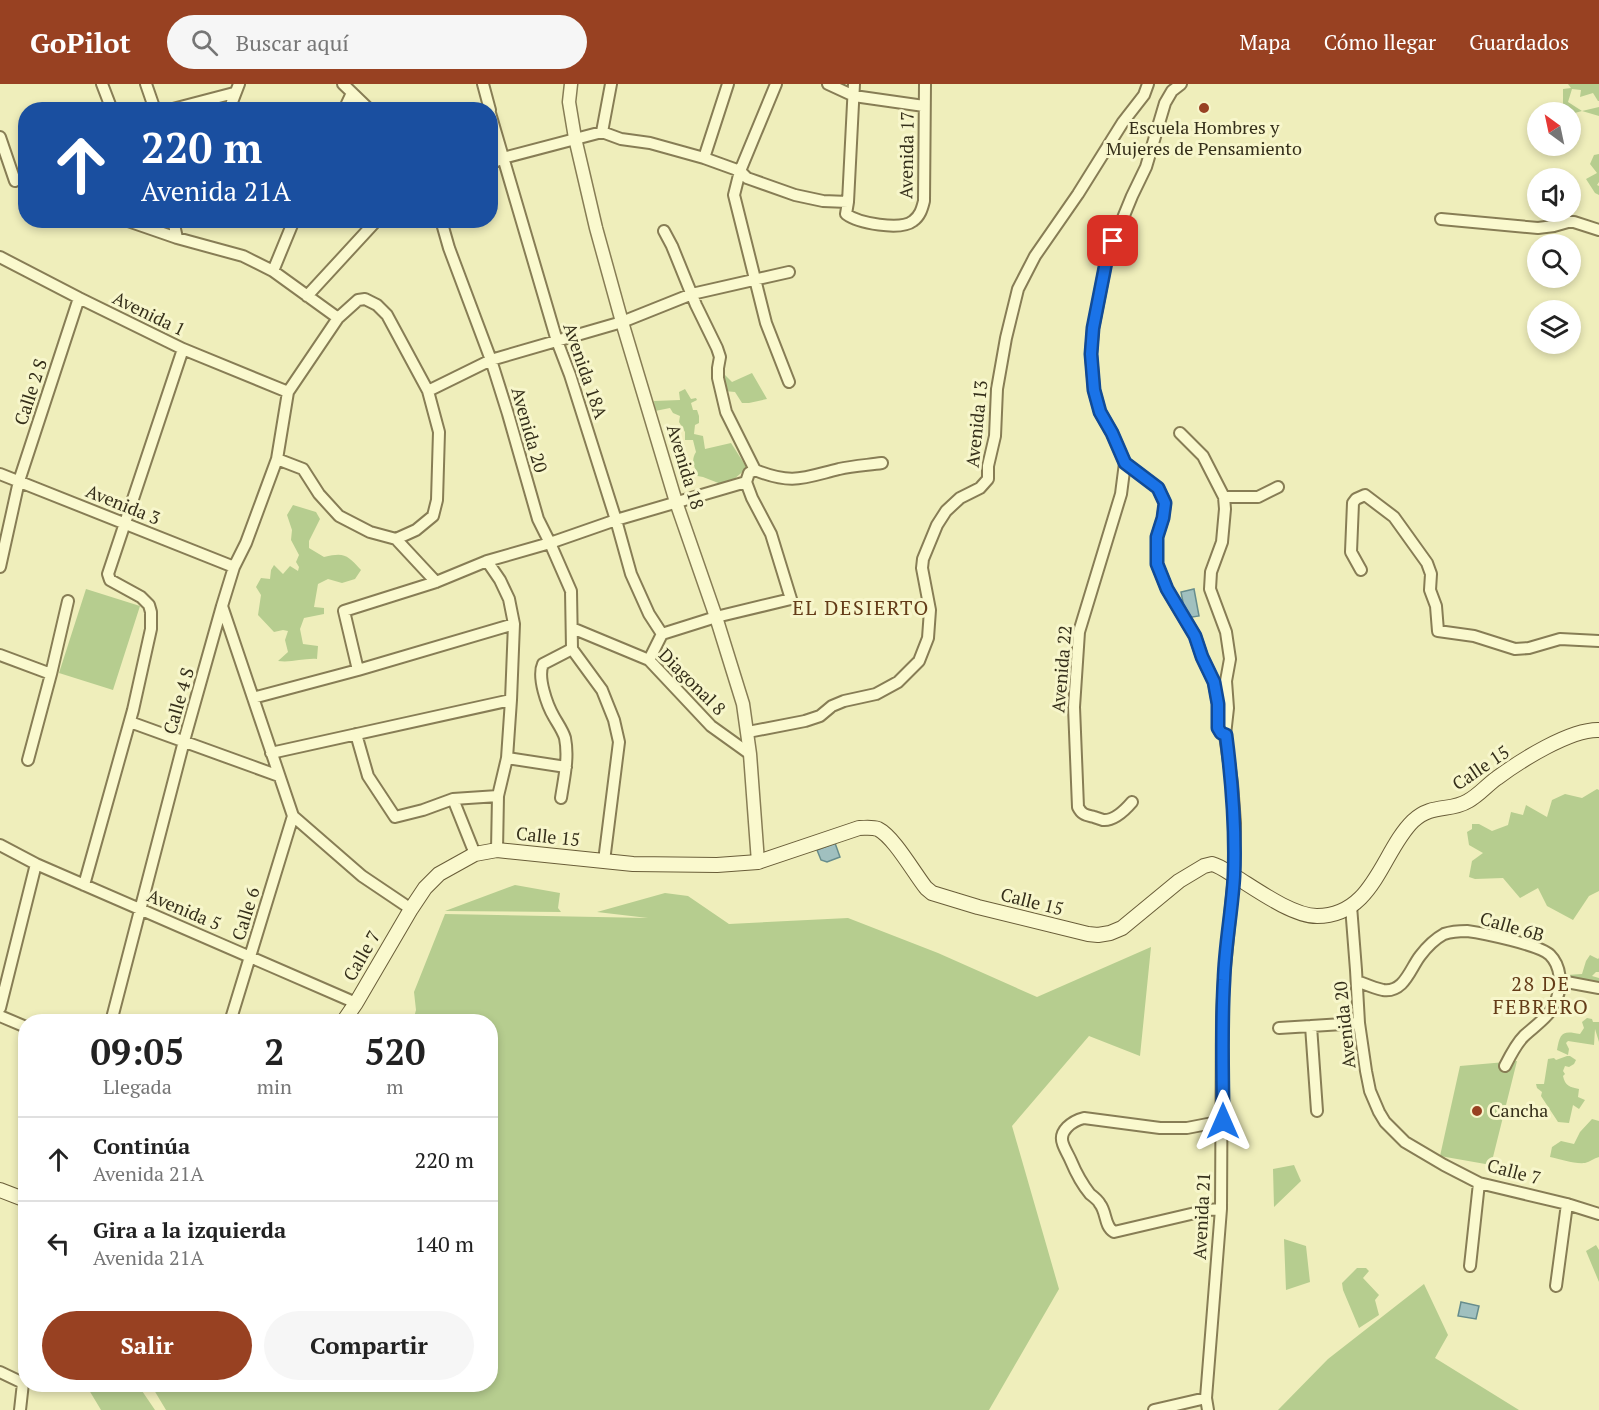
<!DOCTYPE html>
<html lang="es">
<meta charset="utf-8">
<style>
body{margin:0;font-family:"PT Serif",serif;background:#f6f6f6;color:#222;height:100vh;display:flex;flex-direction:column;font-size:22px;white-space:nowrap}
*{box-sizing:border-box;margin:0}
p{font-size:20px;color:#767676}
.icon{flex:none;width:33px;height:33px;fill:none;stroke:currentColor;stroke-width:2;stroke-linecap:round;stroke-linejoin:round}
.map{position:relative;flex:1;overflow:hidden}
.sheet{position:absolute;left:18px;top:930px;width:480px;height:378px;display:flex;flex-direction:column;background:#fff;border-radius:24px;box-shadow:0 3px 9px #0003}
.sheet>*{flex:none}
.hud{position:absolute;left:18px;top:18px;width:480px;height:126px;border-radius:24px;box-shadow:0 3px 9px #0003;background:#1a4fa0;color:#fff;overflow:hidden}
.needle{width:39px;rotate:327deg}
.fabs{position:absolute;left:1527px;top:18px;display:grid;gap:12px}
.fabs a{display:grid;place-items:center;width:54px;height:54px;border-radius:50%;background:#fff;box-shadow:0 3px 9px #0003;font-size:30px}
.pin{position:absolute;display:grid;place-items:center;width:51px;height:51px;color:#fff;margin:-26px;border-radius:12px;box-shadow:0 3px 9px #0006}
.me{position:absolute;width:66px;margin:-33px;rotate:0deg;stroke-linejoin:round;filter:drop-shadow(0 0 4px #0008)}
.turn{display:flex;align-items:center;gap:21px;height:126px;padding:0 24px;font-size:27px}
.turn .icon{width:78px;height:78px;stroke-width:2.5}
.turn b{display:block;font-size:42px;line-height:51px}
.eta{display:flex;justify-content:space-evenly;align-items:center;height:102px;text-align:center}
.eta b{font-size:36px;font-weight:800;line-height:42px}
.primary-button{display:flex;gap:12px;margin-top:auto;padding:12px 24px}
.primary-button a{flex:1;height:69px;border-radius:36px;background:#984122;color:#fff;font-size:24px;font-weight:800;line-height:69px;text-align:center}
.primary-button a+a{background:#f6f6f6;color:#222}
ul{padding:0;list-style:none}
li{display:flex;align-items:center;gap:18px;height:84px;padding:0 24px;border-top:2px solid #e0e0e0}
li div{flex:1}
li b{display:block;font-size:22px}
li em{font-style:normal}
header{display:flex;align-items:center;gap:36px;box-sizing:border-box;height:84px;padding:0 30px;background:#984122;color:#fff}
header strong{font-size:28px}
nav{display:flex;gap:33px;margin-inline-start:auto;font-size:21px}
.search{width:420px;height:54px;background:#f6f6f6;display:flex;align-items:center;gap:15px;box-sizing:border-box;padding:0 21px;border-radius:33px;color:#767676;font-size:22px}
.map>svg:first-child{display:block}
</style>
<header>
<strong>GoPilot</strong>
<div class="search"><svg class="icon" aria-label="search" viewBox="0 0 24 24"><circle cx="10" cy="10" r="6"/><path d="M15 15l6 6"/></svg>Buscar aquí</div>
<nav><a>Mapa</a><a>Cómo llegar</a><a>Guardados</a></nav>
</header>
<div class="map">
<svg width="1599" height="1326" viewBox="0 0 1599 1326">
<rect width="100%" height="100%" fill="#efeebb"/>
<path fill="#b6cd8f" d="M1568 0H1599V17H1598L1593 9 1580 13 1581 6 1572 5 1568 18 1582 27 1599 23V32L1582 27 1571 30 1570 28H1561L1563 22V5L1571 4Z
M1599 70V98L1597 101 1599 102V111L1595 109 1586 95 1597 89 1590 80 1594 71Z
M718 288 724 290 732 298 752 289 767 315 749 319H742L735 308 724 307Z
M685 305 691 315 696 314 697 316 691 319 693 326H697L699 332V339L695 341 694 350 703 352 705 365 731 359 747 384 726 402 703 393 692 391 696 388C694 380 691 376 696 368L693 356H685V348L679 338 680 332 673 329 670 324 655 327 654 317 680 316 679 308Z
M293 421 316 428 320 435 309 457V464L324 473C345 468 347 471 361 486L355 495 342 499 328 495 318 500 314 523 324 524V530L304 534 300 545 303 560 318 562 317 575C304 574 291 579 278 577L288 568 285 556 288 547 283 546 274 548 258 531 261 511 256 503 261 494 270 495 271 486 274 481 283 490 290 482 298 487 299 483 296 478 299 471 291 456 292 446 287 431Z
M86 505 140 522 113 606 59 589Z
M1597 705 1599 706V807L1589 812 1573 836 1547 822 1538 804 1520 814 1503 794 1475 795 1469 793 1472 777 1483 769 1469 761 1467 748 1472 745V740H1479L1492 747 1508 741 1511 728 1523 731 1526 721 1547 733 1552 716 1565 710 1582 714Z
M515 801 560 809 558 824 561 828 445 827Z
M665 809 688 812 729 840 848 834 938 869 1037 913 1151 863 1140 972 1089 952 1012 1042 1059 1205 989 1326H166L151 1301 490 1300V938L413 937 416 926 414 908 445 830 648 834 597 828Z
M1590 871 1598 875 1599 874V888H1596L1592 892 1599 894V905L1561 894 1567 891 1582 890 1586 877Z
M1587 934 1592 935 1593 938H1599V958L1595 945 1594 961 1568 957 1566 959 1569 965 1568 971 1557 966C1560 949 1562 946 1580 950L1584 944 1582 938Z
M1567 972H1570L1576 976 1574 980 1569 983 1565 982 1563 987 1565 990 1563 992C1565 1002 1570 1003 1579 1005L1578 1013 1585 1016 1579 1025 1573 1021 1569 1039 1558 1038 1541 1012 1542 1008 1537 1004 1536 1000H1544L1548 975 1554 974 1556 976Z
M1517 977 1491 1081 1440 1072 1460 982Z
M1592 1035 1599 1037V1073C1594 1074 1590 1078 1585 1079 1574 1080 1560 1075 1550 1073L1552 1063 1561 1057 1574 1060 1580 1048Z
M1294 1081 1301 1097 1274 1123 1273 1085Z
M1284 1155 1306 1162 1310 1198 1286 1206Z
M1596 1161 1599 1166V1198L1586 1167Z
M1357 1184H1366L1369 1187 1363 1194 1379 1211 1375 1216 1379 1231 1359 1244 1343 1206 1342 1199Z
M1424 1200 1448 1251 1435 1274 1519 1326H1278L1328 1275Z
M86 1301H138L155 1326H101Z"/>
<path fill="#a0c0bf" stroke="#678d8d" stroke-width="1.5" d="M1194 505 1199 532 1186 534 1181 508Z
M835 759 840 773 827 778 821 776 817 766Z
M1461 1218 1479 1222 1476 1235 1458 1232Z"/>
<g fill="none" stroke-linecap="round" stroke-linejoin="round">
<defs>
<path id="minor" d="M102 0 112 26
M146 0 155 26
M343 0 370 26
M483 0 490 26
M776 0 740 87 734 111 766 239 789 298
M828 0 854 12 924 22
M1181 0 1172 7 1165 19 1146 83 1132 112 1107 173 1093 245 1091 270 1094 306 1100 328 1112 349 1125 379 1158 404 1165 419 1163 434 1157 453V480L1167 505 1195 552 1202 573 1214 598 1218 620V644L1221 649 1225 651
M169 26 234 9
M229 26 239 0
M344 26 352 9
M490 29 557 257 570 291 616 436 631 490 649 530 662 550
M602 48 611 0
M0 53 15 97
M704 74 728 0
M490 80 503 74 602 48 621 55 650 59 704 74 740 87 747 94 795 111 823 117 848 118 846 130C858 139 900 147 913 137 920 132 922 125 924 117L925 0
M848 118 854 0
M1441 135 1538 144 1554 142 1568 138H1574L1599 146
M125 136 177 154 243 172 273 187 338 234
M173 136 177 154
M441 136 449 164 491 276 508 330 538 435 550 459 571 507 572 565
M664 147 672 162 696 221 717 264 720 273 718 284V294L726 328 755 386
M0 173 79 214 183 265 288 308
M273 187 294 136
M307 212 377 136
M428 307 491 276 622 238 692 210 789 188
M1180 349 1203 372 1224 413 1225 425 1222 458 1211 488 1210 505 1226 548 1230 575 1226 597 1228 624 1225 651 1232 699 1235 739 1234 792 1224 893 1222 933 1221 1125 1206 1314 1208 1326
M277 375 303 385 319 410 339 432 370 448 396 455 436 498
M1125 379 1121 410 1079 548 1074 623 1078 723C1082 731 1086 731 1094 733 1097 734 1100 735 1103 736 1114 737 1126 725 1132 718
M0 390 234 483
M1224 413H1258L1278 403
M487 477 500 496 509 515 514 540 511 616 507 674 498 712 497 766
M0 483 19 397 79 214
M1361 486 1351 468 1353 419 1356 415 1365 411 1394 433 1427 479 1431 490 1430 506 1436 522 1438 547 1474 552 1515 565 1529 564 1560 555 1599 557
M222 522 293 732 362 792 411 825
M572 544 649 576 711 642 750 670
M572 565 602 606 614 636 619 658 604 777
M0 571 51 590
M649 576 662 550 716 533 791 515 771 450 752 414 746 398
M358 586 344 527 436 498 487 477 550 459 616 436 746 398 749 389 755 386C792 401 803 394 839 385 853 382 868 381 882 379
M253 614 358 586 514 540
M130 638 279 692
M748 648 805 637 820 632 832 622 844 617 876 610 898 598 919 577 928 554 930 526 922 484 923 475 937 441 946 427 960 414 980 404 988 395V382L995 352 997 305 1006 254 1018 205 1035 172 1078 110 1123 38 1144 11 1148 0
M356 650 368 692 395 733 423 726 453 715 498 712
M271 669 511 616
M507 674 566 683
M28 676 51 590 68 517
M561 714C564 694 569 674 565 654 563 647 558 640 554 633 547 621 537 593 543 580L572 565
M453 715 475 770
M0 761 36 780 356 919
M84 801 133 626 151 545V528L149 521 141 513 110 496 108 490 183 265
M1351 822 1356 886 1359 939 1366 987 1370 1007 1379 1028 1385 1038 1405 1058 1444 1081 1479 1099 1567 1120 1599 1130
M1357 897C1365 900 1374 904 1383 906 1404 909 1410 885 1420 872 1426 864 1435 855 1444 850 1450 848 1461 847 1467 847 1483 849 1540 861 1550 871 1561 882 1562 901 1557 914 1551 932 1537 940 1524 952 1516 960 1510 972 1505 982
M1561 897 1599 904
M0 924 36 780
M0 932 26 943
M111 938 184 657 222 522 234 483 246 459 277 375 288 308 338 234 358 216 365 215 377 221 387 231 428 307 439 348 437 416 433 432 416 446 396 455
M230 938 293 732
M1311 942 1317 1027
M1279 944 1359 939
M1221 1125 1208 1126 1114 1148C1104 1142 1107 1129 1100 1120 1098 1116 1094 1113 1090 1110 1082 1100 1076 1089 1071 1077 1069 1072 1065 1066 1063 1060 1058 1047 1072 1037 1084 1034L1160 1044H1187L1223 1037
M1470 1182 1479 1099
M1556 1202 1567 1120
M0 1288 23 1299
M20 1326 23 1299 26 1290
M1154 1326 1206 1314"/>
<path id="tertiary" d="M571 0 569 18 575 54 596 144 622 238 676 418 716 533 743 620 750 670 758 778"/>
<path id="secondary" d="M343 938 356 919 411 825 425 804 439 790 475 770 497 766 633 780 717 781 758 778 859 744C866 744 872 743 878 745 894 753 914 789 926 804L932 809 978 823 1088 850 1098 851 1110 849 1122 844 1179 797 1204 782 1212 780C1220 782 1228 788 1236 793 1257 806 1293 832 1317 832 1374 832 1382 767 1413 737 1432 719 1450 728 1468 717 1479 711 1487 701 1497 694 1520 677 1570 645 1599 646
M0 1106 26 1116"/>
</defs>
<use href="#minor" stroke="#877d55" stroke-width="14"/>
<use href="#tertiary" stroke="#877d55" stroke-width="15"/>
<use href="#secondary" stroke="#695d38" stroke-width="16"/>
<use href="#minor" stroke="#faf9ce" stroke-width="10"/>
<use href="#tertiary" stroke="#faf9ce" stroke-width="12"/>
<use href="#secondary" stroke="#faf9ce" stroke-width="14"/>
</g>
<g fill="none" stroke-linecap="round" stroke-linejoin="round">
<defs>
<path id="route" d="M1113 157 1107 173 1093 244 1091 270 1094 306 1100 328 1112 349 1125 379 1158 404 1165 419 1163 434 1157 453V480L1167 505 1195 552 1202 573 1214 598 1218 620V644L1221 649 1226 651C1232 698 1236 744 1234 792 1232 827 1225 861 1224 896 1221 943 1223 990 1223 1037"/>
</defs>
<use href="#route" stroke="#114b97" stroke-width="15"/>
<use href="#route" stroke="#1a73e8" stroke-width="10"/>
</g>
<g fill="#984122" stroke="#f7f6cb" stroke-width="2">
<circle cx="1204" cy="24" r="6"/>
<circle cx="1477" cy="1027" r="6"/>
</g>
<g text-anchor="middle" stroke-width="6" stroke-linejoin="round" paint-order="stroke">
<g font-size="18" fill="#352f1a" stroke="#f7f6cb">
<text x="1204" y="50">Escuela Hombres y<tspan x="1204" dy="21">Mujeres de Pensamiento</tspan></text>
<text x="1489" y="1033" text-anchor="start">Cancha</text>
</g>
<g font-size="18" fill="#352f1a" stroke="#f7f6cb">
<text transform="translate(907 71) rotate(-89)" y="6">Avenida 17</text>
<text transform="translate(149 230) rotate(26)" y="6">Avenida 1</text>
<text transform="translate(585 287) rotate(71)" y="6">Avenida 18A</text>
<text transform="translate(31 308) rotate(-72)" y="6">Calle 2 S</text>
<text transform="translate(977 340) rotate(-84)" y="6">Avenida 13</text>
<text transform="translate(529 346) rotate(74)" y="6">Avenida 20</text>
<text transform="translate(685 383) rotate(73)" y="6">Avenida 18</text>
<text transform="translate(123 421) rotate(22)" y="6">Avenida 3</text>
<text transform="translate(1062 585) rotate(-85)" y="6">Avenida 22</text>
<text transform="translate(692 598) rotate(45)" y="6">Diagonal 8</text>
<text transform="translate(179 617) rotate(-74)" y="6">Calle 4 S</text>
<text transform="translate(1481 684) rotate(-34)" y="6">Calle 15</text>
<text transform="translate(548 753) rotate(6)" y="6">Calle 15</text>
<text transform="translate(1032 818) rotate(14)" y="6">Calle 15</text>
<text transform="translate(184 826) rotate(23)" y="6">Avenida 5</text>
<text transform="translate(246 830) rotate(-73)" y="6">Calle 6</text>
<text transform="translate(1512 843) rotate(16)" y="6">Calle 6B</text>
<text transform="translate(362 872) rotate(-60)" y="6">Calle 7</text>
<text transform="translate(1345 941) rotate(-96)" y="6">Avenida 20</text>
<text transform="translate(1514 1088) rotate(15)" y="6">Calle 7</text>
<text transform="translate(1202 1132) rotate(-87)" y="6">Avenida 21</text>
</g>
<g font-size="20" letter-spacing="1.5" fill="#643c18" stroke="#f7f6cb">
<text x="861" y="531">EL DESIERTO</text>
<text x="1541" y="907">28 DE<tspan x="1541" dy="23">FEBRERO</tspan></text>
</g>
</g>
</svg>
<div class="fabs">
<a><svg class="needle" viewBox="-14 -14 28 28"><path d="M0-13l5 13h-10z" fill="#e53935"/><path d="M0 13l5-13h-10z" fill="#767676"/></svg></a>
<a><svg class="icon" aria-label="sound" viewBox="0 0 24 24"><path d="M4 9h4l5-4v14l-5-4H4zM17 9q2 3 0 6"/></svg></a>
<a><svg class="icon" aria-label="search" viewBox="0 0 24 24"><circle cx="10" cy="10" r="6"/><path d="M15 15l6 6"/></svg></a>
<a><svg class="icon" aria-label="layers" viewBox="0 0 24 24"><path d="M12 4l9 5-9 5-9-5zM3 14l9 5 9-5"/></svg></a>
</div>
<div class="pin" style="left:1113px;top:157px;background:#d93025"><svg class="icon" aria-label="arrive" viewBox="0 0 24 24"><path d="M6 21V4h12l-3 4 3 4H6"/></svg></div>
<svg class="me" style="left:1223px;top:1037px" viewBox="-20 -20 40 40"><path d="M0-17L14 15 0 8-14 15z" fill="#1a73e8" stroke="#fff" stroke-width="4"/></svg>
<div class="hud">
<div class="turn"><svg class="icon" aria-label="ahead" viewBox="0 0 24 24"><path d="M12 20V5M6 11l6-6 6 6"/></svg><div><b>220 m</b>Avenida 21A</div></div>
</div>
<section class="sheet">
<div class="eta">
<div><b>09:05</b><p>Llegada</p></div>
<div><b>2</b><p>min</p></div>
<div><b>520</b><p>m</p></div>
</div>
<ul>
<li><svg class="icon" aria-label="ahead" viewBox="0 0 24 24"><path d="M12 20V5M6 11l6-6 6 6"/></svg><div><b>Continúa</b><p>Avenida 21A</p></div><em>220 m</em></li>
<li><svg class="icon" aria-label="left" viewBox="0 0 24 24"><path d="M17 20v-9H6M10 6l-5 5 5 5"/></svg><div><b>Gira a la izquierda</b><p>Avenida 21A</p></div><em>140 m</em></li>
</ul>
<div class="primary-button"><a>Salir</a><a>Compartir</a></div>
</section>
</div>
